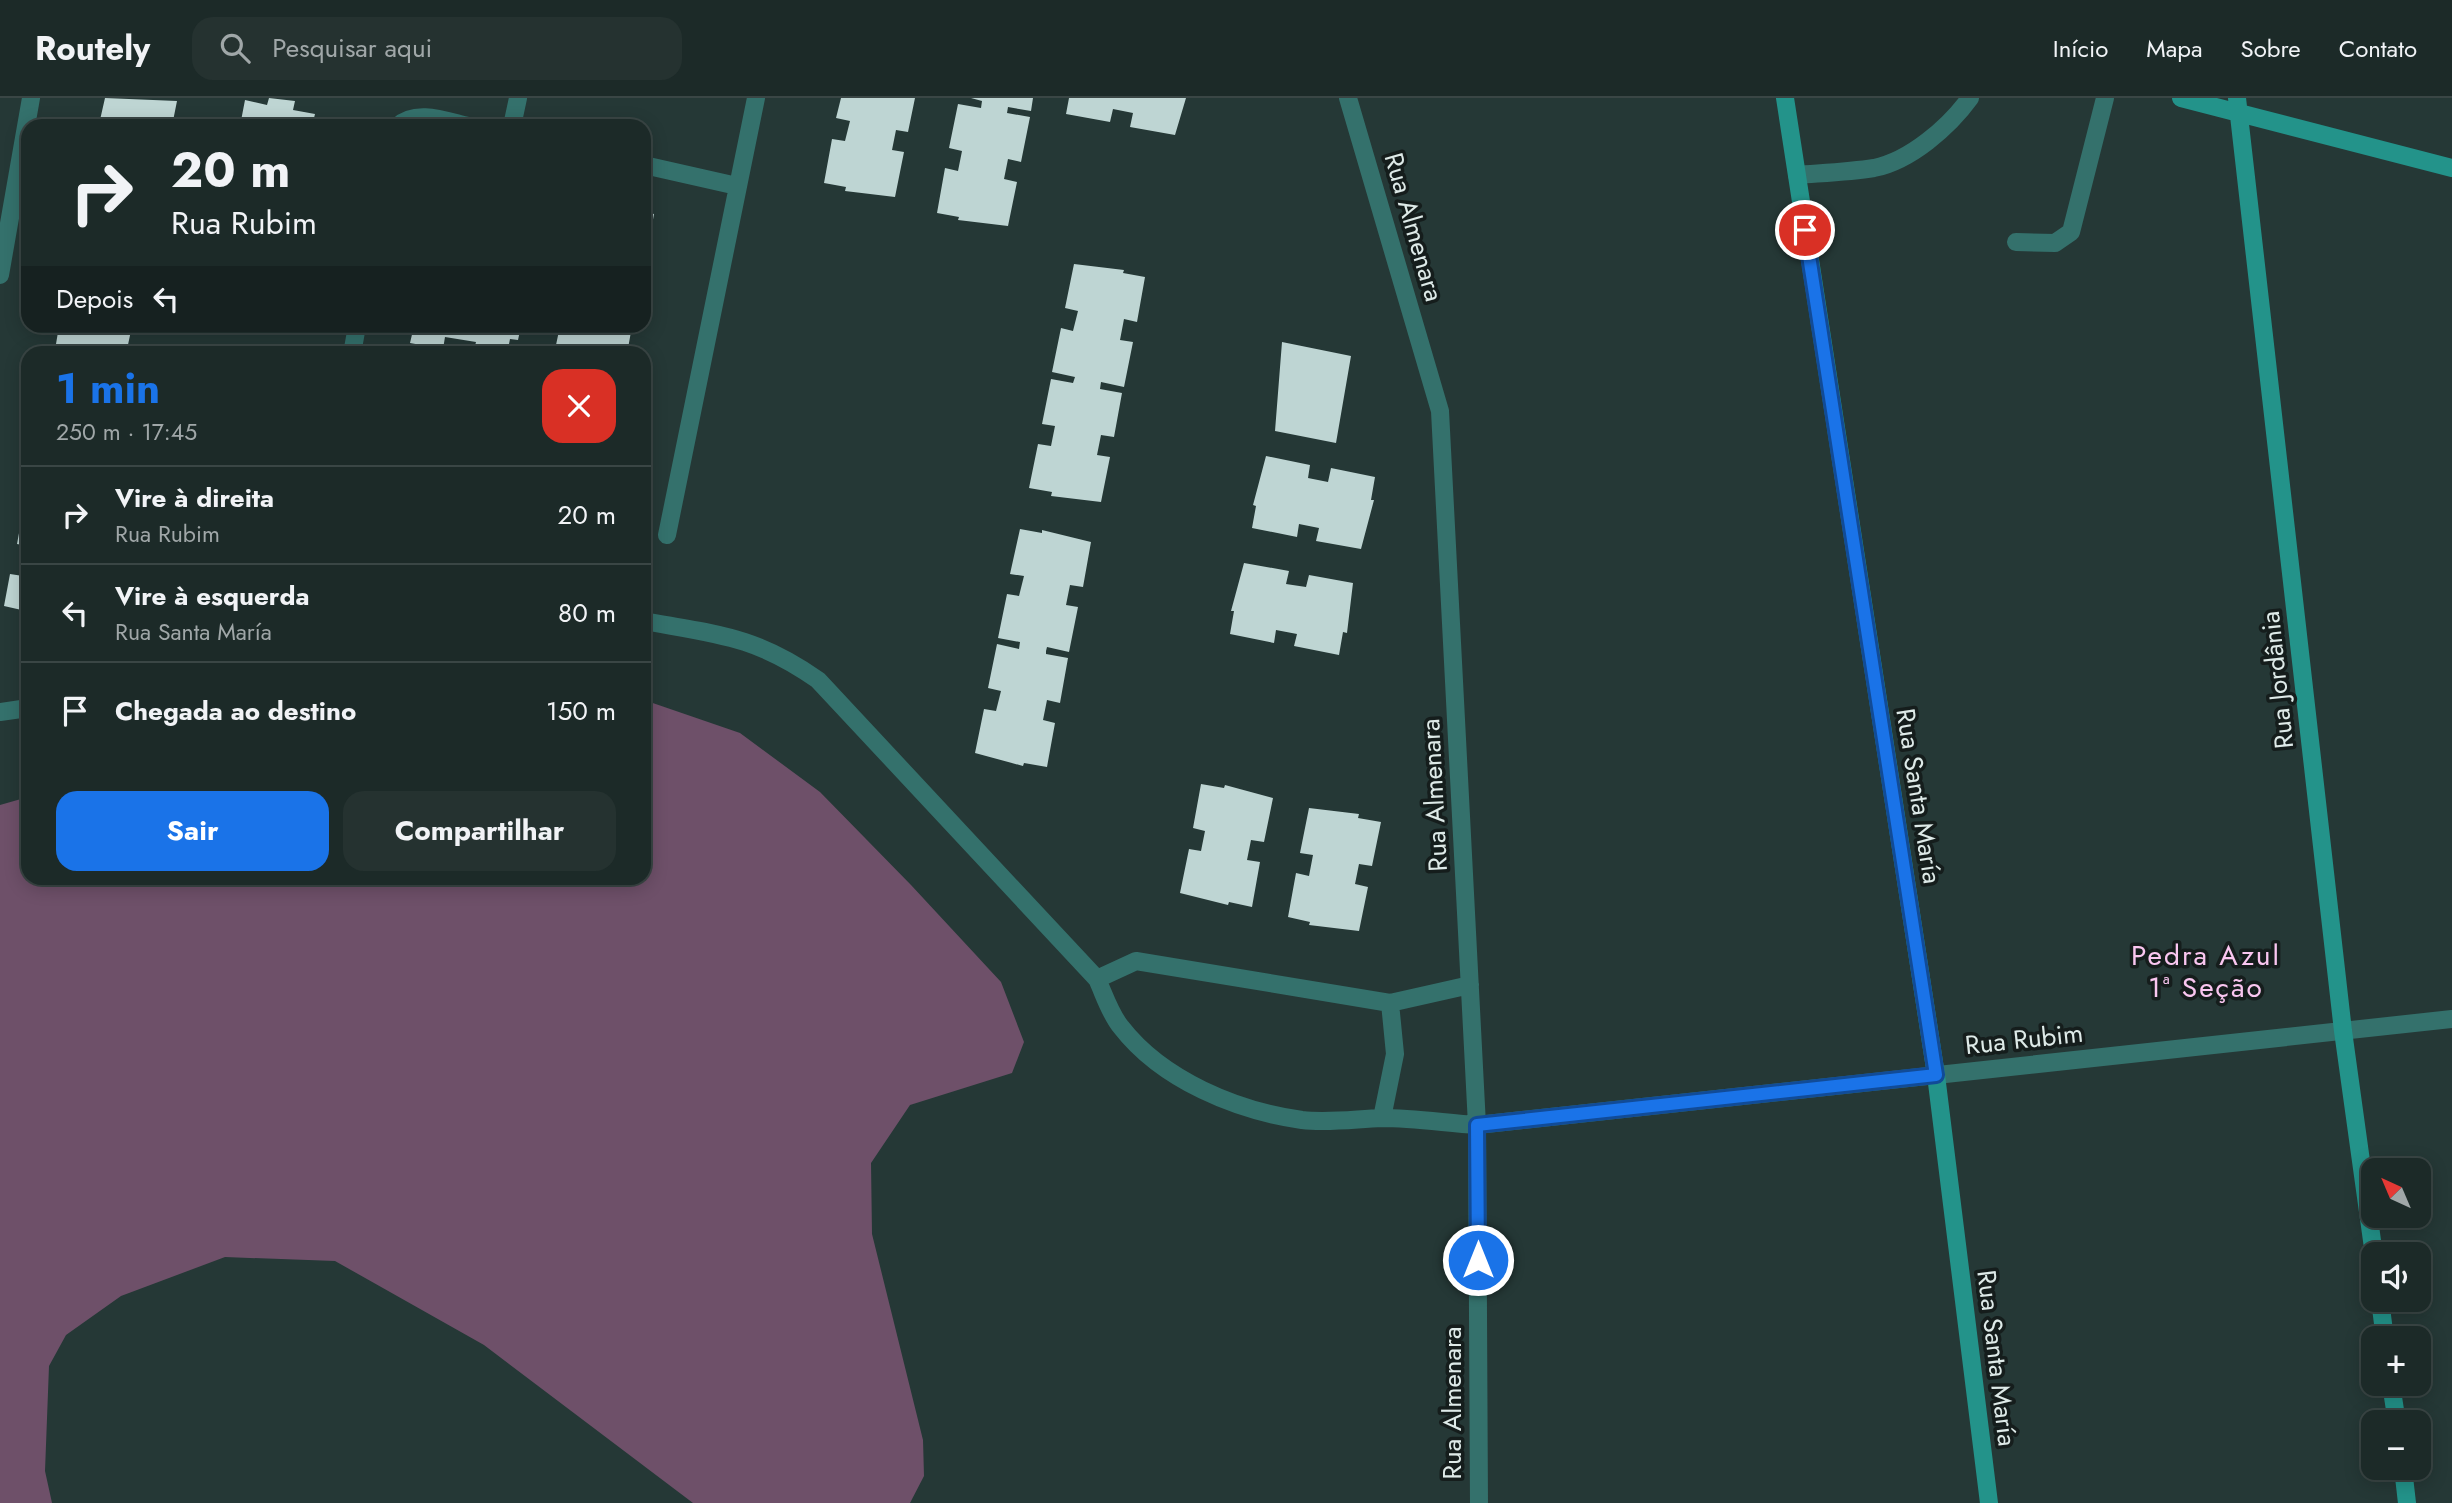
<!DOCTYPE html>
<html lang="pt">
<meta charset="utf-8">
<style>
body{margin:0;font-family:Jost,sans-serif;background:#253230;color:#f1f3f6;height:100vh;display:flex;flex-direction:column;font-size:26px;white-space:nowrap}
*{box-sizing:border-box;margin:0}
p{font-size:23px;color:#a0a7a8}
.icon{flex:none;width:38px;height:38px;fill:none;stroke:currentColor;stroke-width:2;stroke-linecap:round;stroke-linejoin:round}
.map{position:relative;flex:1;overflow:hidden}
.side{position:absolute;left:21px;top:248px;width:630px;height:539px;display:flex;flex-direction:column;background:#1c2a28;border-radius:21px;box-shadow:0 4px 18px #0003,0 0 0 2px #3a4645}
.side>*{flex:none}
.guide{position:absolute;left:21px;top:21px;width:630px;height:214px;border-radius:21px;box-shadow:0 4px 18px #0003,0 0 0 2px #3a4645;background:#1c2a28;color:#f1f3f6;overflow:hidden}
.needle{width:46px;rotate:316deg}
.buttons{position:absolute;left:2361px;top:1060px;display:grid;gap:14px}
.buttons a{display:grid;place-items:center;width:70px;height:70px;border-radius:14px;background:#1c2a28;box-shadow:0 4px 18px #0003,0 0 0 2px #3a4645;font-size:35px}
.pin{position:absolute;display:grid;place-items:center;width:60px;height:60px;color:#fff;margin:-30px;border:4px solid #fff;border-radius:50%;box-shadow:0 2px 7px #0007}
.me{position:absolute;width:77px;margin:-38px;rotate:0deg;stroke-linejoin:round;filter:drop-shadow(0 0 5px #0008)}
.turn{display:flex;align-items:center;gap:24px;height:147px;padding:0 35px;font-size:32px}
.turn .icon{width:91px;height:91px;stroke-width:2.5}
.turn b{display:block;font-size:49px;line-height:60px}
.then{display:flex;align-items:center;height:66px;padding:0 35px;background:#0003;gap:14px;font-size:26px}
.round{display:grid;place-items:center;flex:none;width:74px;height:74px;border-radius:21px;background:#253230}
.overview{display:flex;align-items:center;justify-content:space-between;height:119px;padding:0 35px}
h1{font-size:42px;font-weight:700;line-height:52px;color:#1a73e8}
.cta{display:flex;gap:14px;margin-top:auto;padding:14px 35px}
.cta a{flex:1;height:80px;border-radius:21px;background:#1a73e8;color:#fff;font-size:28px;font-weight:700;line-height:80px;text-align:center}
.cta a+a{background:#253230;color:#f1f3f6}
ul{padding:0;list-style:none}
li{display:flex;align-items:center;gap:21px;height:98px;padding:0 35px;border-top:2px solid #3a4645}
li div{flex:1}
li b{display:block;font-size:26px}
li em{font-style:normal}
header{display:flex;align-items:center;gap:42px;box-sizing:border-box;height:98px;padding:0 35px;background:#1c2a28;border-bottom:2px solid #3a4645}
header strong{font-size:33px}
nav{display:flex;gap:38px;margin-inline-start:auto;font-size:24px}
.search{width:490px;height:63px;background:#253230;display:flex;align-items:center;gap:18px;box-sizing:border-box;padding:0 24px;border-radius:21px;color:#a0a7a8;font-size:26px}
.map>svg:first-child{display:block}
</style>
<header>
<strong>Routely</strong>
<div class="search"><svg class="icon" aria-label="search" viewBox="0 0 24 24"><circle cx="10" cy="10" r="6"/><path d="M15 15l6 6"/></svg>Pesquisar aqui</div>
<nav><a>Início</a><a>Mapa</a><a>Sobre</a><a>Contato</a></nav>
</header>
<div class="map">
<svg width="2452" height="1405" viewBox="0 0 2452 1405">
<rect width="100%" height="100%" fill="#253836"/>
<path fill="#6e5069" d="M644 602 740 635 820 694 911 787 1001 884 1024 944 1012 975 910 1007 871 1065 872 1136 923 1342 924 1378 910 1405H693L484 1247 335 1163 225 1159 121 1198 66 1237 49 1268 45 1373 52 1405H0V707L28 699V780H644Z"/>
<path fill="#bed5d3" d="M105 0 177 3 172 28H122L100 22Z
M269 0 295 3 293 12 315 16 312 28H240L245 2 267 7Z
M841 0H915L908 34 896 32 892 52 904 54 895 99 845 93 846 89 824 85 832 41 845 43 850 23 836 20Z
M971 0H1033L1031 13 1008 9 1007 15 1030 19 1021 64 1008 61 1004 81 1017 84 1008 128 958 122 959 119 937 115 945 70 958 73 962 53 949 50 958 6 981 10 982 3Z
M1069 0H1186L1175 37 1130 29 1133 15 1113 11 1110 24 1066 16Z
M644 114 654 116 648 149 644 148Z
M1074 166 1124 172 1123 175 1145 179 1137 224 1124 221 1120 242 1133 244 1124 289 1101 284 1100 291 1122 295 1114 339 1101 337 1097 357 1110 359 1101 404 1051 398 1052 394 1029 390 1038 346 1051 348 1055 328 1042 326 1051 281 1073 285 1075 279 1052 274 1061 230 1073 233 1078 213 1065 210Z
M59 228H132L126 256H77L78 251 56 246Z
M414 228H521L518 242 510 241 507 256H473L476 244 445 239 443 251 410 245Z
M560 228H632L627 256H567L568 250 556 247Z
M1282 244 1351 258 1336 345 1275 333Z
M1266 358 1310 367 1308 380 1328 384 1331 370 1375 379 1371 402H1374L1361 451 1316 443 1319 430 1299 426 1297 439 1252 430 1256 408 1253 407Z
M23 413 28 414V448L17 446Z
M1020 431 1042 435V432L1091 444 1083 489 1070 487 1066 507 1078 509 1069 554 1047 549 1046 553V556L1068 560 1060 605 1047 602 1043 622 1055 625 1047 669 1024 665 1023 668 975 655 984 611 996 613 1001 593 988 590 997 546 1019 551 1020 544 998 540 1007 496 1019 498 1024 478 1010 476Z
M28 458V521H24L26 513 4 508 10 476 23 478Z
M1244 465 1289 473 1286 486 1306 489 1309 477 1353 485 1347 535 1343 534 1339 557 1294 548 1297 536 1276 532 1274 545 1230 536 1234 513H1231Z
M1201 686 1224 690 1225 687 1273 700 1264 744 1251 742 1247 762 1260 764 1252 809 1229 804 1228 807 1180 795 1189 751 1201 753 1205 733 1193 730Z
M1309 710 1359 716 1358 720 1381 724 1372 768 1359 766 1355 786 1368 789 1359 833 1309 827 1310 824 1288 819 1296 775 1309 778 1313 757 1300 755Z"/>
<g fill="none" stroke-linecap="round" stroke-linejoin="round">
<path stroke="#34716c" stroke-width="18" d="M1797 77C1822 75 1849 74 1874 70 1910 63 1949 29 1970 0
M2016 144 2055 145 2071 134 2105 0"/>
<path stroke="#34716c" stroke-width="18" d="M1348 0 1440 313 1477 1027 1479 1405
M398 28C416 11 446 23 468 28
M512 28 518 0
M644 67 737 88
M0 177 31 0
M352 256 357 228
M667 437 756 0
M644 523C716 536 756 538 818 582L1097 881C1104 896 1110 916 1121 929 1162 982 1237 1013 1302 1022 1329 1025 1355 1021 1382 1020 1413 1020 1446 1025 1477 1027L2452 921
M0 614 28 610
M1097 881 1136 863 1390 905 1470 887
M1382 1020 1395 956 1390 905"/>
<path stroke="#23938a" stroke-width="18" d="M1785 0 1936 977 1989 1405
M2181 0 2452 70
M2237 0 2343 933 2374 1157
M2380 1202 2385 1241
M2391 1286 2397 1325
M2403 1370 2407 1405"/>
</g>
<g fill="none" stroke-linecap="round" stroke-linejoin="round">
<defs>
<path id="route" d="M1478 1162 1477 1027 1936 977 1805 132"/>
</defs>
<use href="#route" stroke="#114b97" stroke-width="18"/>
<use href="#route" stroke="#1a73e8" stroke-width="12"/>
</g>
<g text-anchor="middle" stroke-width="7" stroke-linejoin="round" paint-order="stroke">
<g font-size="26" fill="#deeae8" stroke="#151d1c">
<text transform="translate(1414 129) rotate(74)" y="9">Rua Almenara</text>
<text transform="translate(2277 582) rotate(-96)" y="9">Rua Jordânia</text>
<text transform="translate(1434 697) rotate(-93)" y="9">Rua Almenara</text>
<text transform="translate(1919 698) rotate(81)" y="9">Rua Santa María</text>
<text transform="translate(2024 941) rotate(-6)" y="9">Rua Rubim</text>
<text transform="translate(1997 1260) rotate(83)" y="9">Rua Santa María</text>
<text transform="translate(1452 1305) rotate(-90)" y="9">Rua Almenara</text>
</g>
<g font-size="28" letter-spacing="2" fill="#fac6f0" stroke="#151d1c">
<text x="2206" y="867">Pedra Azul<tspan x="2206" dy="32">1ª Seção</tspan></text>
</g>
</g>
</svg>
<div class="buttons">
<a><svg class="needle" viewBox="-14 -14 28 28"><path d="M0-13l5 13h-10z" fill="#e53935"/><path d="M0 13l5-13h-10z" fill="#a0a7a8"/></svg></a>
<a><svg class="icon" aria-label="sound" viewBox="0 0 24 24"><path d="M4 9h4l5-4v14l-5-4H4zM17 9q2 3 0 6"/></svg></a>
<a>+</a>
<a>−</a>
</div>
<div class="pin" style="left:1805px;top:132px;background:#d93025"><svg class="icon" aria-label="arrive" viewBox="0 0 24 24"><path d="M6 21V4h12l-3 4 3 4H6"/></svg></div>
<svg class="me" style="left:1478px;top:1162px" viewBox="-20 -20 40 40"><circle r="17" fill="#1a73e8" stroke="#fff" stroke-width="3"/><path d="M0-11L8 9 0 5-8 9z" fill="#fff"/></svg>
<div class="guide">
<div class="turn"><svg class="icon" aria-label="right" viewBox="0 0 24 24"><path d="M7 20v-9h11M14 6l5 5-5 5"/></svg><div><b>20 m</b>Rua Rubim</div></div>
<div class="then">Depois<svg class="icon" aria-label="left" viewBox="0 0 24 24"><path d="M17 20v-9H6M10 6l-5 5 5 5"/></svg></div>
</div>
<section class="side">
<div class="overview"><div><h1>1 min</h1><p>250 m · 17:45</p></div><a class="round" style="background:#d93025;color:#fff"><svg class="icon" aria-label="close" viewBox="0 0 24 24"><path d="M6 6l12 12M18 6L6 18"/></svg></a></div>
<ul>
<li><svg class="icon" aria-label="right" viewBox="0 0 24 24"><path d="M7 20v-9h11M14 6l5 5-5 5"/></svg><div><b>Vire à direita</b><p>Rua Rubim</p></div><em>20 m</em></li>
<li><svg class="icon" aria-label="left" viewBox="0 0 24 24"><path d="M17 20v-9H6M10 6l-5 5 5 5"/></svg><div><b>Vire à esquerda</b><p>Rua Santa María</p></div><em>80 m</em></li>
<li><svg class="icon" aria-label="arrive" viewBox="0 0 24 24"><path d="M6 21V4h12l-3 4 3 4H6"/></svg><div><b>Chegada ao destino</b></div><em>150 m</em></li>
</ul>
<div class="cta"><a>Sair</a><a>Compartilhar</a></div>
</section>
</div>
